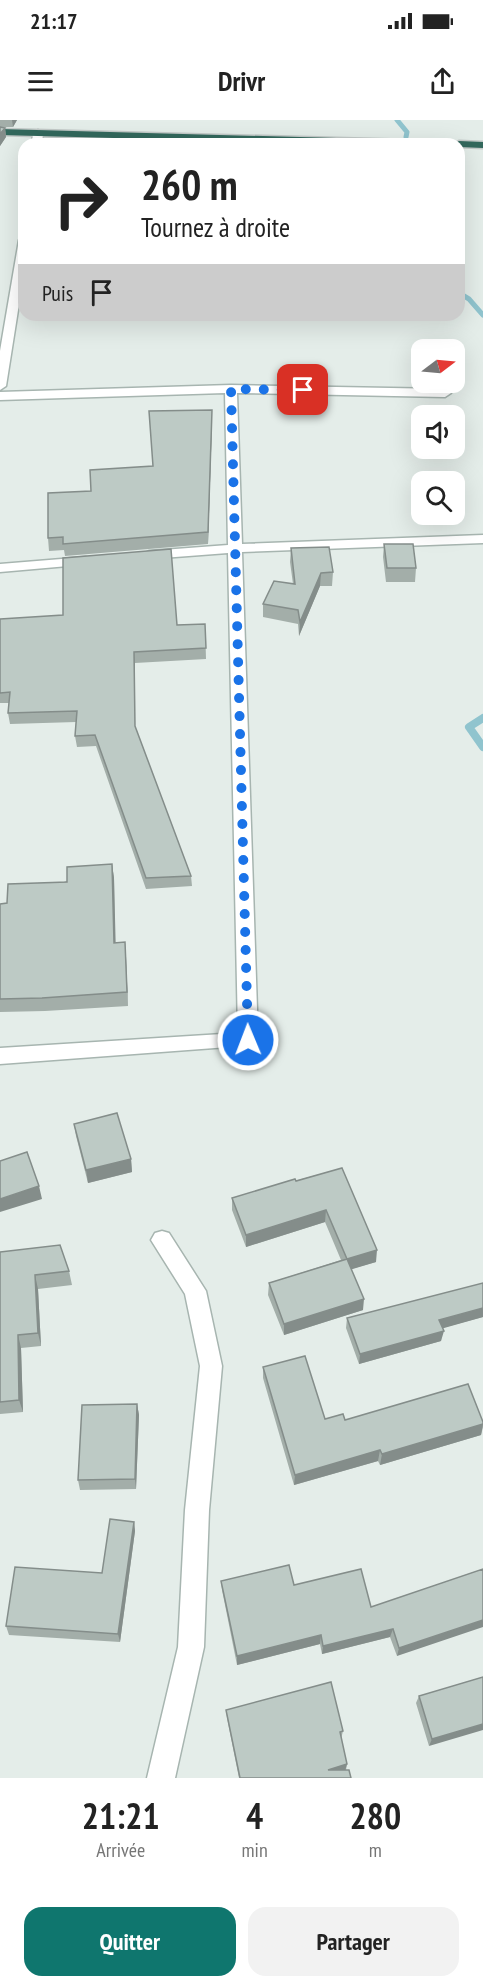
<!DOCTYPE html>
<html lang="fr">
<meta charset="utf-8">
<style>
body{margin:0;font-family:"PT Sans Narrow",sans-serif;background:#f2f2f2;color:#222;height:100vh;display:flex;flex-direction:column;font-size:22px;white-space:nowrap}
*{box-sizing:border-box;margin:0}
p{font-size:20px;color:#767676}
.icon{flex:none;width:33px;height:33px;fill:none;stroke:currentColor;stroke-width:2;stroke-linecap:round;stroke-linejoin:round}
.map{position:relative;height:1658px;overflow:hidden}
.details{display:flex;flex-direction:column;background:#fff;flex:1}
.details>*{flex:none}
.hud{position:absolute;left:18px;top:18px;width:447px;height:183px;border-radius:18px;box-shadow:0 6px 24px #0002;background:#fff;color:#222;overflow:hidden}
.needle{width:39px;rotate:74deg}
.controls{position:absolute;left:411px;top:219px;display:grid;gap:12px}
.controls a{display:grid;place-items:center;width:54px;height:54px;border-radius:12px;background:#fff;box-shadow:0 6px 24px #0002;font-size:30px}
.pin{position:absolute;display:grid;place-items:center;width:51px;height:51px;color:#fff;margin:-26px;border-radius:12px;box-shadow:0 3px 9px #0006}
.me{position:absolute;width:66px;margin:-33px;rotate:359deg;stroke-linejoin:round;filter:drop-shadow(0 0 4px #0008)}
.turn{display:flex;align-items:center;gap:21px;height:126px;padding:0 24px;font-size:27px}
.turn .icon{width:78px;height:78px;stroke-width:2.5}
.turn b{display:block;font-size:42px;line-height:51px}
.then{display:flex;align-items:center;height:57px;padding:0 24px;background:#0003;gap:12px;font-size:22px}
.eta{display:flex;justify-content:space-evenly;align-items:center;height:102px;text-align:center}
.eta b{font-size:36px;font-weight:800;line-height:42px}
.button{display:flex;gap:12px;margin-top:auto;padding:12px 24px}
.button a{flex:1;height:69px;border-radius:18px;background:#0f766e;color:#fff;font-size:24px;font-weight:800;line-height:69px;text-align:center}
.button a+a{background:#f2f2f2;color:#222}
.status{display:flex;justify-content:space-between;align-items:center;height:42px;padding:0 30px;background:#fff;direction:ltr}
.status svg{height:16px;fill:currentColor}
header{display:flex;justify-content:space-between;align-items:center;height:78px;padding:0 24px;background:#fff;font-size:27px;font-weight:800}
.map>svg:first-child{display:block}
</style>
<div class="status"><b>21:17</b><svg viewBox="0 0 49 12"><path d="M0 12V9h3v3zM5 12V6h3v6zM10 12V3h3v9zM15 12V0h3v12zM26 1h20v11H26zM47 4h2v5h-2z"/></svg></div>
<header><svg class="icon" aria-label="menu" viewBox="0 0 24 24"><path d="M4 6h16M4 12h16M4 18h16"/></svg>Drivr<svg class="icon" aria-label="share" viewBox="0 0 24 24"><path d="M12 15V3M7 8l5-5 5 5M5 13v7h14v-7"/></svg></header>
<div class="map">
<svg width="483" height="1658" viewBox="0 0 483 1658">
<rect width="100%" height="100%" fill="#e4ede9"/>
<g fill="none" stroke-linecap="round" stroke-linejoin="round">
<path stroke="#90c4ce" stroke-width="5" d="M397 0 407 12 406 17
M459 173 469 179 483 195"/>
<path stroke="#90c4ce" stroke-width="8" d="M483 598 469 607 483 627"/>
<defs>
<path id="street" d="M38 10 43 13 42 24H32L33 13Z
M24 117V152L6 266 0 270V231L19 120Z
M231 265 445 269 451 273 445 277 237 273 242 424 483 415V423L242 432 258 920 255 925 0 944V928L238 913 228 433 149 439 142 435 149 431 228 425 225 273 0 280V272Z
M86 437 93 441 91 444 0 452V444Z
M162 1111 169 1113 206 1171 222 1246 209 1390 204 1527 175 1658H147L178 1527 185 1390 200 1246 185 1174 151 1120 155 1113Z"/>
<path id="highway" d="M0 9 446 21 451 24H344L0 15Z
M459 21 483 22V28L459 27V24H454Z"/>
</defs>
<use href="#street" stroke="#a7b5b0" stroke-width="3"/>
<use href="#highway" stroke="#c2c9c7" stroke-width="3"/>
<use href="#street" fill="#fff" fill-rule="evenodd"/>
<use href="#highway" fill="#32685c" fill-rule="evenodd"/>
</g>
<path fill="#a3aea9" d="M0 0H17L13 7H3L5 8 6 17 0 26Z
M212 302 208 424 65 436 64 430 49 431 48 418 91 371 153 347Z
M384 424 416 448 415 462H386L383 437Z
M291 428 333 452 332 466H320L299 516 298 504 263 497V484L293 464 290 442Z
M0 499 177 505 205 504 206 539 135 543V608L191 756 192 766 146 769 96 626 77 627 75 616 76 602 10 604 8 593 9 583H0Z
M112 744 114 758 115 823 125 822 128 886 45 891 0 892V784L7 783Z
M74 1004 131 1039 132 1052 88 1063 76 1016Z
M342 1048 376 1142 351 1149 363 1190 284 1215 268 1175 269 1163 341 1140 325 1102 246 1127 232 1090V1078Z
M0 1132 69 1151 72 1165 38 1169 41 1226 21 1228 23 1292 0 1294Z
M483 1197 442 1208 441 1221 359 1244 346 1208 347 1198Z
M263 1247 325 1299 483 1302V1307L481 1315 380 1345 378 1341 294 1365 263 1258Z
M137 1284 139 1295 136 1369 80 1370 78 1360Z
M134 1402 135 1411 120 1522 9 1515 6 1506 102 1453Z
M483 1449 397 1536 390 1517 322 1534 320 1524 237 1545 222 1470 221 1461 294 1465 371 1487Z
M483 1557 429 1626 416 1583 419 1576Z
M226 1590 343 1611 341 1619 347 1644 346 1650 351 1658H239L227 1598Z"/>
<path fill="#848d8a" d="M12 0H17L13 7Z
M5 8 6 17 0 26V14Z
M212 290V302L208 424V412Z
M321 453 320 466 299 516 300 502Z
M134 532 135 543V617V606Z
M112 744 114 758 116 837 114 823Z
M125 822 126 836 128 886 127 872Z
M131 1039 132 1052 88 1063 86 1050Z
M39 1066 42 1079 0 1092V1079Z
M326 1090 325 1102 246 1127V1115Z
M377 1130 376 1142 346 1151 347 1139Z
M35 1155 38 1169 41 1226 38 1213Z
M364 1179 363 1190 284 1215V1204Z
M483 1188V1197L437 1210 439 1200Z
M444 1211 441 1221 359 1244 360 1234Z
M18 1215 21 1228 23 1292 19 1280Z
M137 1284 139 1295 136 1369 135 1359Z
M483 1304 481 1315 380 1345 382 1334Z
M380 1330 378 1341 294 1365 295 1355Z
M134 1402 135 1411 120 1522 118 1514Z
M483 1500V1507L397 1536 399 1528Z
M393 1509 390 1517 322 1534 323 1526Z
M321 1515 320 1524 237 1545V1536Z
M483 1604V1610L429 1626 432 1619Z
M347 1644 345 1651 328 1650Z"/>
<path fill="#bdcac5" stroke="#848d8a" stroke-width="1.5" d="M0 7 5 8 0 14Z
M212 290 208 412 63 424V417L48 418V373L91 371 90 350 153 346 149 291Z
M384 424H413L416 448H387Z
M329 427 333 452 321 453 300 502 298 490 263 484 274 461 295 464 291 428Z
M171 429 177 505 205 504 206 528 134 532 135 606 191 756 146 758 95 615 75 616 77 591 8 593 10 572 0 573V499L63 495V438Z
M112 744 114 823 125 822 127 872 42 878 0 879V784L7 783 8 764 67 762V747Z
M117 993 131 1039 86 1050 74 1004Z
M27 1032 39 1066 0 1079V1041Z
M342 1048 377 1130 347 1139 326 1090 246 1115 232 1078 295 1059 296 1061Z
M60 1125 69 1151 35 1155 38 1213 18 1215 19 1280 0 1282V1132Z
M347 1139 364 1179 284 1204 269 1163Z
M483 1163V1188L439 1200 444 1211 360 1234 347 1198Z
M305 1236 325 1299 343 1294 345 1300 468 1264 483 1302V1304L382 1334 380 1330 295 1355 263 1247Z
M137 1284 135 1359 78 1360 82 1285Z
M110 1399 134 1402 118 1514 6 1506 15 1447 102 1453Z
M289 1445 294 1465 361 1449 371 1487 483 1449V1500L399 1528 393 1509 323 1526 321 1515 237 1536 221 1461Z
M483 1557V1604L432 1619 419 1576Z
M331 1562 343 1611 340 1612 347 1644 328 1650H349L351 1658H240L226 1590Z"/>
<g fill="none" stroke-linecap="round" stroke-linejoin="round">
<path stroke="#1a73e8" stroke-width="10" stroke-dasharray="0 18" d="M248 920 231 269 303 270"/>
</g>
</svg>
<div class="controls">
<a><svg class="needle" viewBox="-14 -14 28 28"><path d="M0-13l5 13h-10z" fill="#e53935"/><path d="M0 13l5-13h-10z" fill="#767676"/></svg></a>
<a><svg class="icon" aria-label="sound" viewBox="0 0 24 24"><path d="M4 9h4l5-4v14l-5-4H4zM17 9q2 3 0 6"/></svg></a>
<a><svg class="icon" aria-label="search" viewBox="0 0 24 24"><circle cx="10" cy="10" r="6"/><path d="M15 15l6 6"/></svg></a>
</div>
<div class="pin" style="left:303px;top:270px;background:#d93025"><svg class="icon" aria-label="arrive" viewBox="0 0 24 24"><path d="M6 21V4h12l-3 4 3 4H6"/></svg></div>
<svg class="me" style="left:248px;top:920px" viewBox="-20 -20 40 40"><circle r="17" fill="#1a73e8" stroke="#fff" stroke-width="3"/><path d="M0-11L8 9 0 5-8 9z" fill="#fff"/></svg>
<div class="hud">
<div class="turn"><svg class="icon" aria-label="right" viewBox="0 0 24 24"><path d="M7 20v-9h11M14 6l5 5-5 5"/></svg><div><b>260 m</b>Tournez à droite</div></div>
<div class="then">Puis<svg class="icon" aria-label="arrive" viewBox="0 0 24 24"><path d="M6 21V4h12l-3 4 3 4H6"/></svg></div>
</div>
</div>
<section class="details">
<div class="eta">
<div><b>21:21</b><p>Arrivée</p></div>
<div><b>4</b><p>min</p></div>
<div><b>280</b><p>m</p></div>
</div>
<div class="button"><a>Quitter</a><a>Partager</a></div>
</section>
